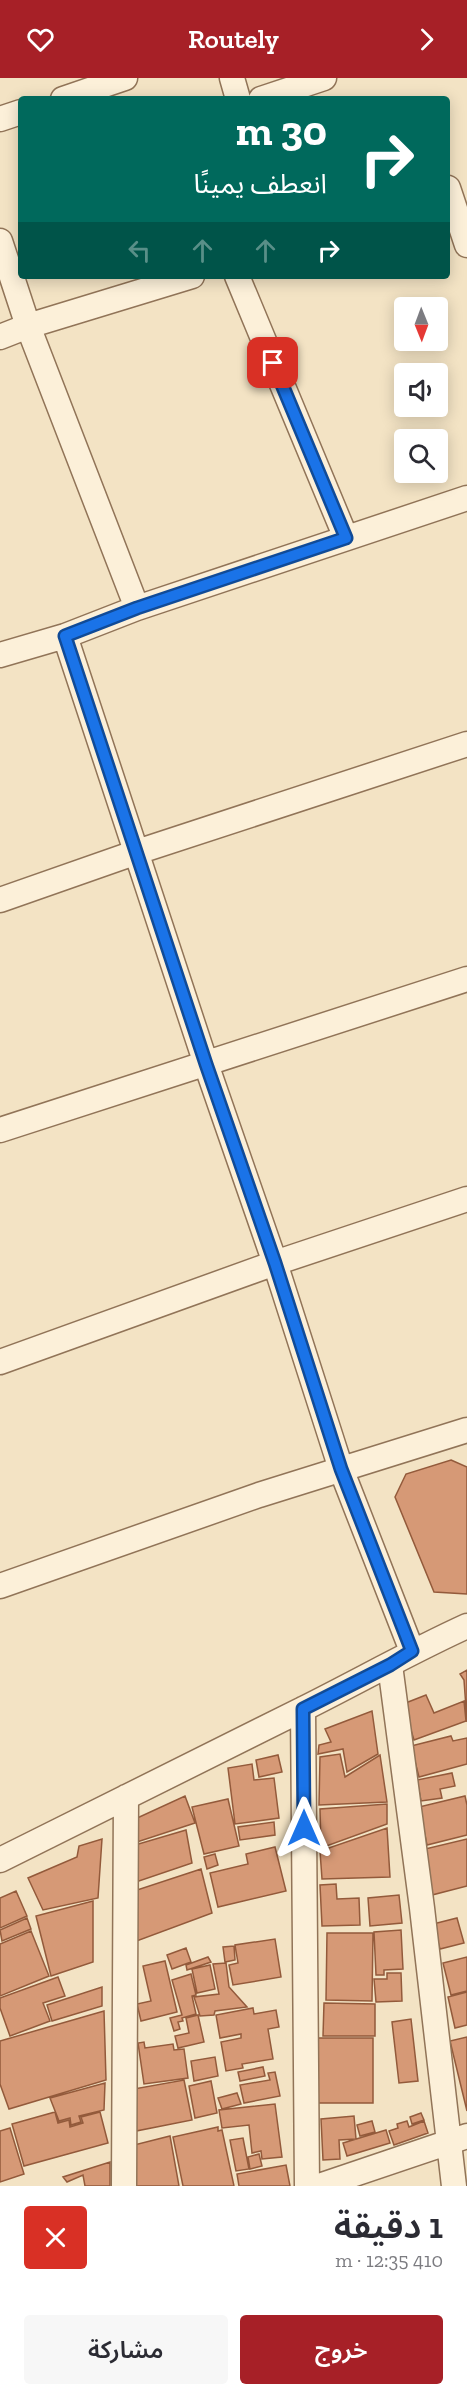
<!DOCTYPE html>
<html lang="ar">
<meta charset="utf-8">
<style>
body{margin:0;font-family:"Zilla Slab","Noto Sans Arabic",serif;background:#f7f7f7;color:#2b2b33;direction:rtl;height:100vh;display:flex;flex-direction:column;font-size:22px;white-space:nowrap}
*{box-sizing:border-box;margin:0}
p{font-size:20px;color:#7c7c81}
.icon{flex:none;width:33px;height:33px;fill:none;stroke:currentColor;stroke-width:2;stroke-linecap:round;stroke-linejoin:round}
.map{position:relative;height:2108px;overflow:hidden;direction:ltr}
.drawer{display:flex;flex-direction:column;background:#fff;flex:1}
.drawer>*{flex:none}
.banner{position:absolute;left:18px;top:18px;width:432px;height:183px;border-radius:6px;box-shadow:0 3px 15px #0003;direction:rtl;background:#00695c;color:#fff;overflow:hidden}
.needle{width:39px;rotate:179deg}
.fabs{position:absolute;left:394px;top:219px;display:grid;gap:12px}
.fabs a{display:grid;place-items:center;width:54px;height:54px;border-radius:6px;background:#fff;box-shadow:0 3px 15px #0003;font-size:30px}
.pin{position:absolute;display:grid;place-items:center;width:51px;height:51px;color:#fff;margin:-26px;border-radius:12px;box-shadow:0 3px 9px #0006}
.me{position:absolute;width:66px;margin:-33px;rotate:0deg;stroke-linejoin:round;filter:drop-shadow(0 0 4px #0008)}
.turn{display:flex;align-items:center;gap:21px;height:126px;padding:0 24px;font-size:27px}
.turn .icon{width:78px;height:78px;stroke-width:2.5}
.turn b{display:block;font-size:42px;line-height:51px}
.lanes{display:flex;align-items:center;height:57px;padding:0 24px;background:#0003;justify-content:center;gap:30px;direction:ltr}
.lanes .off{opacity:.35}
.round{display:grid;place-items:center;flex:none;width:63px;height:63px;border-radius:6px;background:#f7f7f7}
.headline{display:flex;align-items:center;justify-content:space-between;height:102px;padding:0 24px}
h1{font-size:36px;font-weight:600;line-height:45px}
.primary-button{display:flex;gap:12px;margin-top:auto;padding:12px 24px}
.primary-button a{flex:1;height:69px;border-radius:6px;background:#a72027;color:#fff;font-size:24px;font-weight:600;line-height:69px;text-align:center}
.primary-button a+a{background:#f7f7f7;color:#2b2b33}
header{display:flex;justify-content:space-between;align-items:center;height:78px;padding:0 24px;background:#a72027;color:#fff;font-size:27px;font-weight:600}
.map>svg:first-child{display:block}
</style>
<header><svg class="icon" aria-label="forward" viewBox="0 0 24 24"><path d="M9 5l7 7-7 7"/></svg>Routely<svg class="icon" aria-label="heart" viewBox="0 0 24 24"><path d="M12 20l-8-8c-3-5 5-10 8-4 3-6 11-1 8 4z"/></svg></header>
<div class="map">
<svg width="467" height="2108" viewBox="0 0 467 2108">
<rect width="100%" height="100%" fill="#f3e3c4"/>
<path fill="#d69976" stroke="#935a3b" stroke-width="1.5" d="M451 1382 467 1389V1516L434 1514 395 1419 406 1396Z
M467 1592V1644L464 1602 460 1596Z
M426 1617 434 1635 464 1623 466 1643 414 1662 403 1626Z
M372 1633 378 1676 347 1694 343 1671 318 1676 319 1667 331 1664 325 1651Z
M451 1658 453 1663 467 1660V1686L419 1699 411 1668Z
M340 1676 345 1699 380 1677 387 1724 319 1727 320 1679Z
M278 1677 282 1694 259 1699 256 1682Z
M252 1686 254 1702 274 1700 279 1740 235 1746 228 1690Z
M452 1695 455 1708 440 1711 442 1720 421 1723 417 1702Z
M185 1718 195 1745 134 1765 135 1741Z
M465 1718 467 1727V1757L427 1767 419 1729Z
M228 1721 239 1768 204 1776 192 1729Z
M387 1726V1746L321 1770 320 1731Z
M274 1744 275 1757 240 1762 238 1749Z
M387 1750 390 1799 322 1801 320 1773Z
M186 1752 192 1785 136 1804 135 1767Z
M102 1761 98 1820 43 1832 28 1800 77 1779 79 1768Z
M467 1761V1808L432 1817 421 1772Z
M275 1769 286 1813 218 1829 210 1795 248 1786 246 1776Z
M215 1776 218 1787 207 1791 204 1779Z
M201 1791 212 1835 134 1864V1813Z
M336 1806 337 1821 359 1820 360 1847 322 1848 320 1807Z
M16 1813 27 1838 0 1850V1820Z
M399 1817 402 1845 370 1848 368 1820Z
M93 1823V1884L51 1898 36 1838Z
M27 1840 31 1851 2 1863 0 1852Z
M457 1840 464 1865 440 1871 433 1846Z
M401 1852 403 1891 384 1892V1897H376L374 1854Z
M31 1853 49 1898 0 1918V1866Z
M327 1855H373L372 1923 326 1922Z
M275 1861 281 1899 233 1907 229 1887 238 1885 235 1867Z
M234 1868 235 1882 225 1884 223 1869Z
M186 1870 191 1884 172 1891 167 1877Z
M208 1879 211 1884 187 1892 186 1887Z
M467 1879V1913L451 1917 443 1885Z
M165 1883 177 1934 141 1943 137 1926 151 1923 143 1888Z
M226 1885 229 1909 247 1929 215 1933 214 1937 200 1938 194 1919 219 1916 213 1886Z
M210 1887 215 1911 197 1915 192 1891Z
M387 1895H401L402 1923 376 1924 374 1901H387Z
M191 1896 196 1917 192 1918 196 1936 182 1940 183 1943 178 1944 180 1951 174 1953 170 1940 182 1937 172 1902Z
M58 1899 65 1918 43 1925 50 1943 10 1958 0 1930V1920Z
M102 1909V1928L52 1943 47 1927Z
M467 1914V1947L455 1950 448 1919Z
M324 1925 375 1926V1958H323Z
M253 1930 254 1936 276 1932 279 1949 268 1951 273 1981 242 1986 243 1990 226 1993 221 1964 241 1960V1956L220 1960 216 1937Z
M104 1933 106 2002 9 2031 0 2006V1963Z
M198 1937 204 1964 178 1970 175 1958 189 1955 186 1940Z
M411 1941 418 2003 399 2005 392 1944Z
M467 1959V2033L450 1963Z
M316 1960H373V2025H316Z
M144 1964 145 1970 173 1966 174 1972 184 1971 188 2000 144 2006 138 1965Z
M215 1979 218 1998 194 2003 191 1983Z
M263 1989 265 1998 240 2003 238 1994Z
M275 1994 280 2018 244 2025 240 2007 270 2002 268 1995Z
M184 2002 192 2042 136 2053 128 2012Z
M211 2003 217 2035 195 2040 189 2008Z
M105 2005 104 2032 79 2038 81 2044 71 2047 70 2040 59 2043 50 2020Z
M237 2015 241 2026 222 2031 218 2020Z
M275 2026 282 2079 262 2081 261 2073 252 2075 249 2047 222 2050 219 2032Z
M55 2034 58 2045 69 2042 70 2049 83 2045 81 2039 100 2034 108 2065 24 2088 12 2046Z
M421 2035 424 2042 412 2046 410 2039Z
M354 2038 356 2061 339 2062 340 2081 323 2082 321 2041Z
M372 2043 375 2054 360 2058 357 2047Z
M407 2043 409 2049 424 2043 428 2055 394 2067 389 2053 398 2050 397 2046Z
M218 2049V2053L222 2052 234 2108H183L173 2059Z
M10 2050 24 2096 0 2104V2053Z
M386 2052 390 2065 347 2078 343 2065Z
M170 2058 179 2108H135L134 2067Z
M243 2060 249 2091 236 2093 230 2062Z
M259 2076 262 2088 250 2091 248 2079Z
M110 2084V2108H85L83 2097 67 2104 63 2099Z
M286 2087 290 2108H239L237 2096Z"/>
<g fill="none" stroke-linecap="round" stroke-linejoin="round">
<defs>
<path id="street" d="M232 0 238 21
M63 21 125 0
M261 21 324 0
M0 41 21 34
M448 110 467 167
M0 163 28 248 137 530
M237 198 346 460
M0 259 28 248 192 198
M65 558 206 986 275 1185 341 1391 412 1573
M0 577 65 558 137 530 467 420
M0 822 137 774 467 666
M0 1052 467 901
M0 1284 275 1185 467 1121
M0 1508 259 1417 467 1352
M390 1587 422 1830 454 2108
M303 1631 307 2108
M0 1782C102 1731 204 1681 305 1630 359 1603 412 1573 467 1548
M124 2108 126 1719
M319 2108 467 2058"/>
</defs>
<use href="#street" stroke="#917458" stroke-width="27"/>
<use href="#street" stroke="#fcf0d9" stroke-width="24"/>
</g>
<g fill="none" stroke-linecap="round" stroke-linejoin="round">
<defs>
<path id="route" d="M273 285 346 460 137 530 65 558 206 986 275 1185 341 1391 412 1573 390 1587 303 1631 304 1750"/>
</defs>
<use href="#route" stroke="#114b97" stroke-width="15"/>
<use href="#route" stroke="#1a73e8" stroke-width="10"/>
</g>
</svg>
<div class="fabs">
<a><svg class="needle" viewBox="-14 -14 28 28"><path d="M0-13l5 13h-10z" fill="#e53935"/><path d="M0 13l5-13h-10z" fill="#7c7c81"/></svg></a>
<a><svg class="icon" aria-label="sound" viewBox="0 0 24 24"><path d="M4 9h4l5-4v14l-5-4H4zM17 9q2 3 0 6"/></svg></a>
<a><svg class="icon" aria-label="search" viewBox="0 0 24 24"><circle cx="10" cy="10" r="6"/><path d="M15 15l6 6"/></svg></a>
</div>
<div class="pin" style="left:273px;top:285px;background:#d93025"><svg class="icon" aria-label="arrive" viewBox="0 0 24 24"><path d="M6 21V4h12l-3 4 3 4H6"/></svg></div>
<svg class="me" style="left:304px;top:1750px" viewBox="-20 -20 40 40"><path d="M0-17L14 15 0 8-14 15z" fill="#1a73e8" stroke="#fff" stroke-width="4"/></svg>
<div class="banner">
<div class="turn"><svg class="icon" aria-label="right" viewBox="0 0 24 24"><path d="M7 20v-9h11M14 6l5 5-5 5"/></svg><div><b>30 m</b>انعطف يمينًا</div></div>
<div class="lanes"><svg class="icon off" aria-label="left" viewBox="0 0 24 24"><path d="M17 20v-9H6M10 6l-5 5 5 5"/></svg><svg class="icon off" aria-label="ahead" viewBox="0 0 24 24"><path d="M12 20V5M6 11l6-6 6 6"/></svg><svg class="icon off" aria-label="ahead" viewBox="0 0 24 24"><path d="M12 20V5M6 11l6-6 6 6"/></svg><svg class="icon" aria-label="right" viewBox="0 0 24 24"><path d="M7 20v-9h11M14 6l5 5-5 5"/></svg></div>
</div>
</div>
<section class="drawer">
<div class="headline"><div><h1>1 دقيقة</h1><p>410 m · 12:35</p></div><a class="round" style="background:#d93025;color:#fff"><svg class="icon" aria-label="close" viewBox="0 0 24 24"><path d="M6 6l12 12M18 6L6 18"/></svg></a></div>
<div class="primary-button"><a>خروج</a><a>مشاركة</a></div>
</section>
